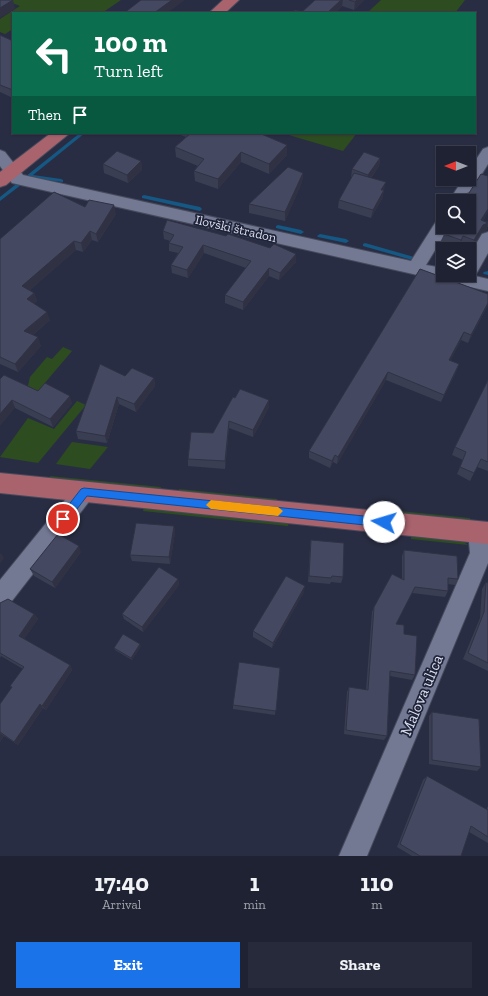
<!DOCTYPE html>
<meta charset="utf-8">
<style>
body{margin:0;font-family:"Zilla Slab",serif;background:#272a3a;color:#f1f3f6;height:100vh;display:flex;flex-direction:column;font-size:15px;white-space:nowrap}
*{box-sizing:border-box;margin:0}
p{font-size:13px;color:#a1a4ac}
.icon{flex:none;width:22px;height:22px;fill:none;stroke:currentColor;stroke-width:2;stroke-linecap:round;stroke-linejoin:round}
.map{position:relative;height:856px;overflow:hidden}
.side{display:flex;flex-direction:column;background:#1f2232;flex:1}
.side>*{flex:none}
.hud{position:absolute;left:12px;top:12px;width:464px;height:122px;border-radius:0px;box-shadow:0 1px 3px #0004,0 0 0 1px #3c3f4d;background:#0b6e4f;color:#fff;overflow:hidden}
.needle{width:26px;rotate:270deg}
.controls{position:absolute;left:436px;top:146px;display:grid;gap:8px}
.controls a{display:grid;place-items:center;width:40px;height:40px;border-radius:0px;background:#1f2232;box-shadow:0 1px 3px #0004,0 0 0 1px #3c3f4d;font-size:20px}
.pin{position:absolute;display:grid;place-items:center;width:34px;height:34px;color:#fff;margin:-17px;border:2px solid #fff;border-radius:50%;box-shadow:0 1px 4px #0007}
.me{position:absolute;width:44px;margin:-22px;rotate:276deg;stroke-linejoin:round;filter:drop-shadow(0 0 3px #0008)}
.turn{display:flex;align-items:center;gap:14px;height:84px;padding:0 16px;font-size:18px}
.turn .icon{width:52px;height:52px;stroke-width:2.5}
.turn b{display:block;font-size:28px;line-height:34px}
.then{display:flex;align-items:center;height:38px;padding:0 16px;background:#0003;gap:8px;font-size:15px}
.eta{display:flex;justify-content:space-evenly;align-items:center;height:68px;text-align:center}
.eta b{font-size:24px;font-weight:700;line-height:28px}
.action{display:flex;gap:8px;margin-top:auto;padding:8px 16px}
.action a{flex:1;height:46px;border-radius:0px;background:#1a73e8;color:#fff;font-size:16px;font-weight:700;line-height:46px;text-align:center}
.action a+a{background:#272a3a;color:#f1f3f6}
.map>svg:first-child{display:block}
</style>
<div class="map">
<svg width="488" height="856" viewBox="0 0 488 856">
<rect width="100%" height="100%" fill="#292d43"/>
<path fill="#2d4d20" d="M5 0H121L102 13H13V29L5 34 0 32V19L20 6Z
M381 0H465L455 13H367Z
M282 133H357L343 151Z
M63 347 72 351 38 391 28 386 30 377 47 357 52 359Z
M77 401 86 405 38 463 0 457 28 418 54 429Z
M72 442 108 447 90 469 56 464Z
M50 476 161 487 160 490 49 479Z
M179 489 277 499V502L179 492Z
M144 507 289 522 288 526 143 511Z
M370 508 470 518 471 522 370 512Z
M411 535 461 540 468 545 411 539Z"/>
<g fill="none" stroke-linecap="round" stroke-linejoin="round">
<path fill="#155884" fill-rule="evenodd" d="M80 133H85L33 175 61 179 63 180V182L30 178 0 201V197Z
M144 195 200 207 202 209 200 211 142 198V196Z
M278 225 301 230 304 232 301 234 276 228V226Z
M320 234 346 239 349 241 346 243 318 237 317 236Z
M365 243 414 257 415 258 412 260 363 246V244Z
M488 271V275L484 274 483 273 484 272Z"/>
<defs>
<path id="minor" d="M488 147V164L465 201H449L463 179H469V170L483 149Z
M0 150 5 152 23 175 411 261 437 220 443 218V227H449L426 265 443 268V275H469V256L482 234 488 232V253L475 276 488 279V291L12 183 0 166Z
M84 483 91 485 95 492 91 499 8 606 0 609V580L77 485Z
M479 522 487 525 488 528V563L367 856H339L470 553 468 532 471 525Z"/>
<path id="major" d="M223 0H239L225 13H209Z
M51 133H70L6 185 0 187V172Z
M0 473 488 522V544L0 493Z"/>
</defs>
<use href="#minor" stroke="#464a5c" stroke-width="2"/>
<use href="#major" stroke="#464a5c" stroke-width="2"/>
<use href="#minor" fill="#737993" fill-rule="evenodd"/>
<use href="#major" fill="#a8636d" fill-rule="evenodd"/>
</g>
<path fill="#3a3e53" d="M315 0H364L354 10 342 6 335 13H291L302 12Z
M0 35 13 41V98L0 92Z
M175 133H259L287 145V155L269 174 241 162 218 189 195 181 194 171 198 166 176 157 175 147 186 137Z
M380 158 379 166 371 178 384 190 382 199 371 218 338 208 339 200 352 178H351L352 169Z
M141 161 142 170 128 183 104 173 103 164Z
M303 173 302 182 285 221 249 213V204Z
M85 207 116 214 98 242 92 240 83 252 76 250 30 290 34 293 37 301 34 303 50 320 33 335 41 346 18 372 0 364V239Z
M483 221 488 222V225L486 231 481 233 472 248 461 244 458 248 441 242 444 234Z
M163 231 270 248 296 254V262L279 280 269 276 243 310 225 303V295L246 268 204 253 188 278 172 273 171 265 178 253 169 251V243L170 241 164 239Z
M420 269 488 294V305L468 343 461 340 450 361 459 364 456 372 441 402 386 380 337 464 333 462 330 468 309 458V451Z
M125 376 154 378 155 386 136 412 119 404 107 443 78 439 76 431Z
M0 379 38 391 72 403 53 427 15 408Z
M488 380V471L477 467 470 481 457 474 463 460 452 455 455 447Z
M233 397 269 407 253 437 229 428 225 469 188 466V459L213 433Z
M174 526 175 532 170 564 132 561 130 555Z
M311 540 343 577 341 583 331 582 330 584 308 582 310 547Z
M404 550 458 579 455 585 448 584V591L445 597 412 593 396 624 404 634 415 675 412 680 390 676 387 736 384 740 344 734 347 692 349 687 366 690 372 612 374 607 402 579V556Z
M81 552 55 588 34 576 30 569Z
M178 579 179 585 143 632 124 619 122 614Z
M486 582 488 583V671L463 659 480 618 482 589Z
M304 592 272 648 253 637V631Z
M0 603 34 614 38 619 24 639 70 665 72 670 46 710 43 708 18 745 4 736 0 742V704L12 688 10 686 23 669 1 656 0 658Z
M141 646 132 660 115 650 114 648Z
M280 668 275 715 233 709V705Z
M432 712 481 767 477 771 429 764V716Z
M427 776 486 810 488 806V843L469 832 461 856H412L397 847 423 780Z"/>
<path fill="#303244" d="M13 0 15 9 0 18V8Z
M172 0H185L167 13H154Z
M341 0H343L342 6 335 13H327Z
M357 0H364L354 10 355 2Z
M287 145V155L269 174V164Z
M241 152V162L218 189V179Z
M380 158 379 166 367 183 368 175Z
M141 161 142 170 128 183 127 175Z
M303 173 302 182 285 221V212Z
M386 182 382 199 371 218 373 210 381 190Z
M114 205 116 214 98 242 96 234Z
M488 209V212L479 229 481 220Z
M488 223 486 231 481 233 472 248 474 240 483 225Z
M90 231 92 240 83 252 81 243Z
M463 236 461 244 458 248 461 240Z
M74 241 76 250 25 295 22 286Z
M203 245 204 253 188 278 187 270Z
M296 254V262L279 280 280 273Z
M269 268V276L243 310V302Z
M34 293 37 301 30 308 27 299Z
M488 303V305L468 343 471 335Z
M47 312 50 320 27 340 24 331Z
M464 332 461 340 447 368 449 360Z
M38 337 41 346 18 372 15 364Z
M459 364 456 372 441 402 444 395Z
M388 372 386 380 337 464 338 457Z
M154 378 155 386 136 412 134 404Z
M70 396 72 403 53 427 50 419Z
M117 397 119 404 107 443 105 436Z
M12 400 15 408 0 426V414Z
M269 400V407L253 437V430Z
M229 421V428L225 469V461Z
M335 455 333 462 330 468 332 461Z
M174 526 175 532 170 564 169 557Z
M79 546 81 552 55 588 52 582Z
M1 553 4 558 0 564V554Z
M178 579 179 585 143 632 142 627Z
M305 586 304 592 272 648 273 643Z
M34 614 38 619 23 641 19 636Z
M140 644 141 646 132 660 131 658Z
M70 665 72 670 46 710 42 706Z
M40 704 43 708 18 745 14 742Z
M0 733 4 736 0 742Z"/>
<path fill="#444861" stroke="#303244" d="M0 0H13L0 8Z
M141 0H172L154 13H124Z
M315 0H341L327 13H291L295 10 302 12Z
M349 0H357L355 2Z
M0 35 13 41V90L0 85Z
M191 133H259L287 145 269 164 241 152 218 179 194 171 204 159 175 147Z
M117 151 141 161 127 175 103 164Z
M364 152 380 158 368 175 352 169Z
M288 167 303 173 285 212 249 204Z
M354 173 386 182 381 190H384L373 210 339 200Z
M481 174 488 176V209L481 220 488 223 483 225 474 240 463 236 461 240 444 234 448 227H469V201H460L464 194 469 193Z
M54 192 85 207 89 200 114 205 96 234 90 231 81 243 74 241 22 286 34 293 27 299 47 312 24 331 38 337 15 364 0 357V239Z
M167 220 226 236 228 234 270 248 274 244 296 254 280 273 269 268 243 302 225 295 251 261 203 245 187 270 171 265 183 247 169 243 174 235 163 231Z
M420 269 488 294V303L471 335 464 332 449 360 459 364 444 395 388 372 338 457 335 455 332 461 309 451Z
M100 364 125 376 132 368 154 378 134 404 117 397 105 436 76 431Z
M4 375 38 391 45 383 70 396 50 419 12 400 0 414V379Z
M488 380V462L481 459 474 473 460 467 466 452 455 447Z
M240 389 269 400 253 430 229 421 225 461 188 459 191 432 213 433 233 397 235 398Z
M136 523 174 526 169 557 130 555Z
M58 534 79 546 52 582 30 569Z
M311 540 344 543 343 577 332 576 331 578 309 576Z
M404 550 457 556 458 579 448 578V591L415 587 396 624 404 625V634L417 636 415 675 390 671 387 736 346 730 349 687 368 690 374 607 392 574 404 580Z
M159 567 178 579 142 627 122 614Z
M286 576 305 586 273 643 253 631Z
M486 582 488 583V663L468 653 484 612Z
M8 599 34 614 19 636 70 665 42 706 40 704 14 742 0 732V704L12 687 10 686 24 667 0 653V603Z
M123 634 140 644 131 658 114 648Z
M239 662 280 668 276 711 233 705Z
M432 712 479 719 481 767 432 760Z
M427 776 488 810V837L471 826 461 856H420L400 844Z"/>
<path fill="#1a73e8" stroke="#114b97" d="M84 488 384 518 389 522 384 527 87 496 67 522H60L58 519 60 516 81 489Z"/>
<path fill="#f59e0b" d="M211 500 278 507 283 511 278 516 211 509 206 505Z"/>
<g text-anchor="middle" stroke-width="3.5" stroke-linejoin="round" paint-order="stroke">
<g font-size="13" fill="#dbdfee" stroke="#1f2339">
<text transform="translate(236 228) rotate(13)" y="5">Ilovški štradon</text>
</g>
<g font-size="16" fill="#dbdfee" stroke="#1f2339">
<text transform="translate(421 695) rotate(-67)" y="6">Malova ulica</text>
</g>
</g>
</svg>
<div class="controls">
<a><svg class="needle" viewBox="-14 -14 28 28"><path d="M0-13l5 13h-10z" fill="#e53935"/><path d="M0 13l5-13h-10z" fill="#a1a4ac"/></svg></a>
<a><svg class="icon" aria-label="search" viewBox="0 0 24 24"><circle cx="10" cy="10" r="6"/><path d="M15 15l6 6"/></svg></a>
<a><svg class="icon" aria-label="layers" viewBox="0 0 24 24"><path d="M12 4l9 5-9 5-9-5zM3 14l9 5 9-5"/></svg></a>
</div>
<div class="pin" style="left:63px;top:519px;background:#d93025"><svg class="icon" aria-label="arrive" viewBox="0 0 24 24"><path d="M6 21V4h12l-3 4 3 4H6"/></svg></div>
<svg class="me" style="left:384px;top:522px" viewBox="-20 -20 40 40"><circle r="19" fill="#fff"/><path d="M0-13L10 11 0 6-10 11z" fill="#1a73e8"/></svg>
<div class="hud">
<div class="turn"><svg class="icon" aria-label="left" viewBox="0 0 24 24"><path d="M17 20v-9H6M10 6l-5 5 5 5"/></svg><div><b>100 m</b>Turn left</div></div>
<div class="then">Then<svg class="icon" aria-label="arrive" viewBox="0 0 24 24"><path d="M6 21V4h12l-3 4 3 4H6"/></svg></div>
</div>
</div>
<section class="side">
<div class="eta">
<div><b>17:40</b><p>Arrival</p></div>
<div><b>1</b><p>min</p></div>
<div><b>110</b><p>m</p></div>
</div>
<div class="action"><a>Exit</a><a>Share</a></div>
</section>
